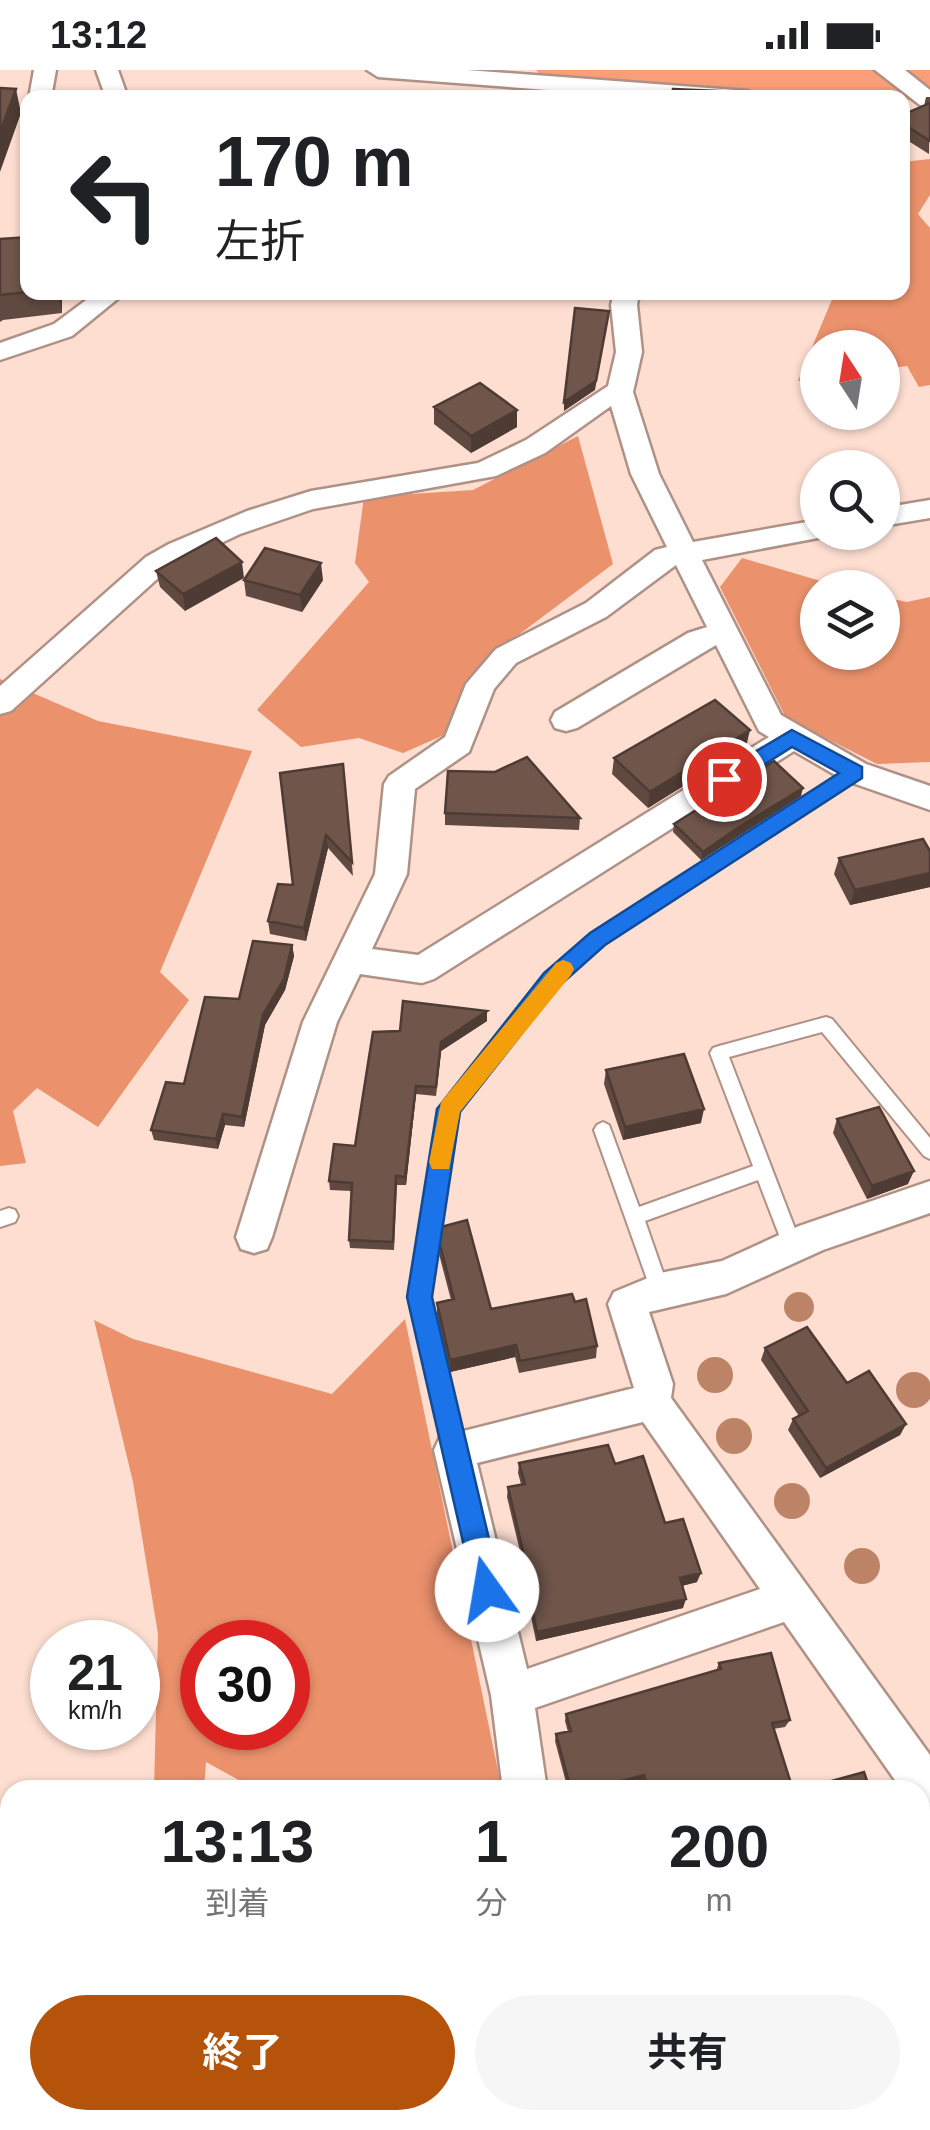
<!DOCTYPE html>
<html lang="ja">
<meta charset="utf-8">
<style>
body{margin:0;font-family:Helvetica,"Noto Sans JP",sans-serif;background:#f6f6f6;color:#202124;height:100vh;display:flex;flex-direction:column;font-size:38px;white-space:nowrap}
*{box-sizing:border-box;margin:0}
p{font-size:32px;color:#757577}
.icon{flex:none;width:55px;height:55px;fill:none;stroke:currentColor;stroke-width:2;stroke-linecap:round;stroke-linejoin:round}
.map{position:relative;flex:1;overflow:hidden}
.drawer{position:absolute;left:0px;top:1710px;width:930px;height:350px;display:flex;flex-direction:column;background:#fff;border-radius:30px 30px 0 0;box-shadow:0 2px 8px #0004}
.drawer>*{flex:none}
.banner{position:absolute;left:20px;top:20px;width:890px;height:210px;border-radius:20px;box-shadow:0 2px 8px #0004;background:#fff;color:#202124;overflow:hidden}
.needle{width:65px;rotate:348deg}
.buttons{position:absolute;left:800px;top:260px;display:grid;gap:20px}
.buttons a{display:grid;place-items:center;width:100px;height:100px;border-radius:50%;background:#fff;box-shadow:0 2px 8px #0004;font-size:50px}
.speed{position:absolute;left:30px;top:1550px;display:flex;gap:20px;font-size:50px;font-weight:700;text-align:center}
.speed>*{display:grid;place-content:center;width:130px;height:130px;border-radius:50%;background:#fff;box-shadow:0 2px 8px #0004;line-height:1}
.speed small{font-size:25px;font-weight:400}
.speed .limit{border:15px solid #d22;background:#fff;color:#111}
.pin{position:absolute;display:grid;place-items:center;width:85px;height:85px;color:#fff;margin:-42px;border:5px solid #fff;border-radius:50%;box-shadow:0 2px 10px #0007}
.me{position:absolute;width:110px;margin:-55px;rotate:347deg;stroke-linejoin:round;filter:drop-shadow(0 0 8px #0008)}
.turn{display:flex;align-items:center;gap:35px;height:210px;padding:0 30px;font-size:45px}
.turn .icon{width:130px;height:130px;stroke-width:2.5}
.turn b{display:block;font-size:70px;line-height:85px}
.eta{display:flex;justify-content:space-evenly;align-items:center;height:170px;text-align:center}
.eta b{font-size:60px;font-weight:700;line-height:70px}
.cta{display:flex;gap:20px;margin-top:auto;padding:20px 30px}
.cta a{flex:1;height:115px;border-radius:60px;background:#b45309;color:#fff;font-size:40px;font-weight:700;line-height:115px;text-align:center}
.cta a+a{background:#f6f6f6;color:#202124}
.status{display:flex;justify-content:space-between;align-items:center;height:70px;padding:0 50px;background:#fff;direction:ltr}
.status svg{height:28px;fill:currentColor}
.map>svg:first-child{display:block}
</style>
<div class="status"><b>13:12</b><svg viewBox="0 0 49 12"><path d="M0 12V9h3v3zM5 12V6h3v6zM10 12V3h3v9zM15 12V0h3v12zM26 1h20v11H26zM47 4h2v5h-2z"/></svg></div>
<div class="map">
<svg width="930" height="2060" viewBox="0 0 930 2060">
<rect width="100%" height="100%" fill="#fdded1"/>
<path fill="#eb916c" fill-rule="evenodd" d="M930 89V125L918 144 930 158V315L919 317 907 296 883 299 882 278H818L817 309 798 311 833 227 840 223 902 222 903 92Z
M578 366 613 494 497 581 451 662 403 683 359 668 301 677 257 640 369 512 355 493 364 427 473 420Z
M742 488 841 517 818 518V582H882L883 527 907 532 930 527V692L877 694 786 648 720 517Z
M0 609 98 651 252 681 160 902 189 930 98 1057 37 1018 13 1041 26 1093 0 1096Z
M405 1249 502 1720H257L206 1692 204 1720H154L158 1564 133 1412 94 1250 133 1269 332 1324ZM288 1572V1658H202V1572Z
M148 2050H532L536 2060H146Z"/>
<g fill="none" stroke-linecap="round" stroke-linejoin="round">
<path fill="#f99e78" fill-rule="evenodd" d="M536 0H930V30L756 28 561 15 544 10Z"/>
<defs>
<path id="lane" d="M855 696 863 702 860 706 604 874 557 914 457 1041 429 1227 464 1380 461 1387 454 1389 447 1387 411 1227 443 1034 545 904 592 864Z
M826 947 832 949 930 1068V1089L924 1086 822 962 729 987 802 1177 800 1183 793 1185 786 1183 758 1110 645 1151 669 1220 667 1226 660 1228 653 1226 594 1060 597 1055 603 1052 609 1055 639 1137 753 1096 710 983 713 978 719 976Z
M9 1138 15 1140 18 1146 15 1152 0 1157V1141Z"/>
<path id="street" d="M34 0H56L51 28H29Z
M96 0H118L128 28H106Z
M367 0H467L748 21 759 28H652L378 7Z
M875 0H905L930 20V36L920 35Z
M97 222H126L72 266 0 290V273L54 254Z
M614 222H639L637 235 642 282 633 322 659 404 693 472 818 450V462H830L818 468 702 490 781 645 866 694 930 716V740L844 710 794 681 434 909 422 913 360 904 337 952 272 1167 267 1179 254 1183 241 1179 236 1167 303 952 375 804 384 714 389 706 445 667 466 614 496 579 586 533 655 480 667 477 631 404 611 336 545 383 496 406 313 439 240 464 189 488 166 501 11 641 0 644V616L146 487 169 474 247 441 311 421 478 393 526 370 608 316 616 282 611 235ZM676 495 707 557 688 563 555 642 551 650 555 658 566 661 577 658 716 575 759 661 769 667 418 885 372 879 407 804 415 719 469 682 494 619 516 593 606 547Z
M930 430V448L882 456V438Z
M930 1111V1143L823 1180 726 1224 649 1242 673 1314 671 1328 930 1685V1744L920 1740V1720H902L784 1552 535 1638 547 1720H503L491 1625 434 1380 440 1367 634 1318 608 1234 614 1222 660 1203 722 1191 799 1156ZM643 1352 760 1519 527 1599 477 1393Z
M930 1794V1838L920 1842V1798Z
M557 2050H605L607 2060H559Z"/>
</defs>
<use href="#lane" stroke="#af9186" stroke-width="4"/>
<use href="#street" stroke="#af9186" stroke-width="5"/>
<use href="#lane" fill="#fff" fill-rule="evenodd"/>
<use href="#street" fill="#fff" fill-rule="evenodd"/>
</g>
<g fill="#bd8367">
<circle cx="799" cy="1237" r="15"/>
<circle cx="715" cy="1305" r="18"/>
<circle cx="914" cy="1320" r="18"/>
<circle cx="734" cy="1366" r="18"/>
<circle cx="792" cy="1431" r="18"/>
<circle cx="862" cy="1496" r="18"/>
</g>
<path fill="#5f4940" d="M926 27H930L929 84 902 67V45L924 36Z
M0 169 28 222H62V243L3 250 0 252Z
M434 337 517 340V357L471 383 434 354Z
M242 492 185 541 160 517 156 501Z
M244 510H323L302 542 246 526Z
M746 677 648 738 612 704 614 688Z
M343 694 353 806 328 778 306 871 270 864 268 851 293 815Z
M801 726 701 790 673 762 674 754Z
M445 743 580 748 579 760 445 755Z
M930 781V817L850 835 834 804 839 788Z
M292 875 294 886 285 920 265 955 244 1057 225 1055 218 1079 154 1070 151 1060 184 1014 239 929Z
M487 951 441 981 436 1026 416 1024 406 1115H397L394 1180 350 1178 349 1170 352 1121 330 1120 329 1111 355 1076 400 961Z
M606 1000 701 1053 623 1070 604 1014Z
M837 1049 908 1114 867 1129 833 1063Z
M439 1171 491 1239 575 1232 597 1276 596 1288 519 1303 515 1287 450 1302 437 1245V1233L451 1230 439 1184Z
M765 1278 847 1313 906 1354 900 1365 820 1408 788 1360 793 1349 799 1346 761 1290Z
M519 1393 615 1394 665 1453 697 1512 682 1516 683 1538 536 1571 527 1528 529 1519 507 1427 508 1417 521 1414 518 1403Z
M719 1593 790 1650 785 1657 773 1659 793 1720H643L641 1712 610 1720H568L555 1671 556 1664 568 1662 565 1651 566 1644 716 1601Z"/>
<path fill="#4e3c34" d="M16 19 21 43 0 102V62Z
M58 222H62V243Z
M609 241 595 320 564 341V332Z
M517 340V357L471 383V366Z
M242 492 244 508 185 541 183 524Z
M321 493 323 510 302 542 300 525Z
M750 660 746 677 648 738 650 722Z
M803 718 801 726 701 790 703 782 736 759Z
M326 765 328 778 306 871 304 858Z
M930 803V817L850 835 855 820Z
M292 875 294 886 285 920 265 955 244 1057 242 1047 263 945Z
M487 941V951L441 981 436 1026 441 972Z
M416 1016V1024L406 1115 405 1107Z
M704 1039 701 1053 623 1070 625 1057Z
M223 1044 225 1055 218 1079 216 1069Z
M914 1101 908 1114 867 1129 872 1116Z
M516 1275 515 1287 450 1302V1290Z
M906 1354 900 1365 820 1408 826 1398Z
M701 1503 697 1512 677 1517 680 1508Z
M686 1529 683 1538 536 1571 537 1562Z
M644 1705 641 1712 610 1720H588Z"/>
<path fill="#6f554a" stroke="#4e3c34" stroke-width="2.5" d="M0 18 16 19 0 62Z
M673 19 740 22 742 28H672Z
M930 33V71L902 53V45Z
M28 167V222L0 225V169Z
M575 238 609 241 596 311 564 332Z
M480 313 517 340 471 366 434 337Z
M216 468 242 492 183 524 156 501Z
M265 478 321 493 300 525 244 510Z
M715 630 750 660 650 722 614 688Z
M527 687 580 748 445 743 448 701 495 702Z
M774 691 803 718 736 759 703 782 674 754Z
M343 694 352 792 326 765 304 858 268 851 278 814 293 815 280 703Z
M923 769 930 781V803L855 820 839 788Z
M253 871 292 875 284 909 263 945 242 1047 223 1044 216 1069 151 1060 166 1012 184 1014 205 927 239 929Z
M403 931 487 941 441 972 436 1017 416 1016 405 1107 396 1106 393 1172 349 1170 352 1113 329 1111 334 1074 355 1076 373 962 400 961Z
M684 984 704 1039 625 1057 606 1000Z
M879 1037 914 1101 872 1116 837 1049Z
M467 1150 491 1239 572 1224 575 1232 586 1229 597 1276 520 1291 516 1275 450 1290 437 1233 454 1229 439 1171 441 1157Z
M807 1257 847 1313 869 1301 906 1354 826 1398 793 1349 808 1341 765 1278Z
M608 1375 615 1394 643 1386 665 1453 683 1449 701 1503 680 1508 686 1529 537 1562 528 1519H532L508 1417 525 1414 519 1393Z
M771 1583 790 1650 772 1653 793 1720H648L644 1705 588 1720H571L556 1664 571 1661 566 1644 721 1599 719 1593Z
M864 1702 870 1720H799Z
M930 1906V1988L920 1992V1910Z
M622 2050H768L742 2060H624Z"/>
<path fill="#1a73e8" stroke="#114b97" stroke-width="2.5" d="M792 660 862 697V708L605 875 559 916 460 1042 432 1227 501 1520 497 1529 487 1533 478 1529 474 1520 407 1227 437 1039 544 903 590 863 839 703 792 677 732 715H717V704Z"/>
<path fill="#f59e0b" d="M563 890 571 893 574 899 571 905 460 1042 449 1099H432L429 1092 441 1032 556 893Z"/>
</svg>
<div class="buttons">
<a><svg class="needle" viewBox="-14 -14 28 28"><path d="M0-13l5 13h-10z" fill="#e53935"/><path d="M0 13l5-13h-10z" fill="#757577"/></svg></a>
<a><svg class="icon" aria-label="search" viewBox="0 0 24 24"><circle cx="10" cy="10" r="6"/><path d="M15 15l6 6"/></svg></a>
<a><svg class="icon" aria-label="layers" viewBox="0 0 24 24"><path d="M12 4l9 5-9 5-9-5zM3 14l9 5 9-5"/></svg></a>
</div>
<div class="speed"><div>21<small>km/h</small></div><div class="limit">30</div></div>
<div class="pin" style="left:724px;top:709px;background:#d93025"><svg class="icon" aria-label="arrive" viewBox="0 0 24 24"><path d="M6 21V4h12l-3 4 3 4H6"/></svg></div>
<svg class="me" style="left:487px;top:1520px" viewBox="-20 -20 40 40"><circle r="19" fill="#fff"/><path d="M0-13L10 11 0 6-10 11z" fill="#1a73e8"/></svg>
<div class="banner">
<div class="turn"><svg class="icon" aria-label="left" viewBox="0 0 24 24"><path d="M17 20v-9H6M10 6l-5 5 5 5"/></svg><div><b>170 m</b>左折</div></div>
</div>
<section class="drawer">
<div class="eta">
<div><b>13:13</b><p>到着</p></div>
<div><b>1</b><p>分</p></div>
<div><b>200</b><p>m</p></div>
</div>
<div class="cta"><a>終了</a><a>共有</a></div>
</section>
</div>
